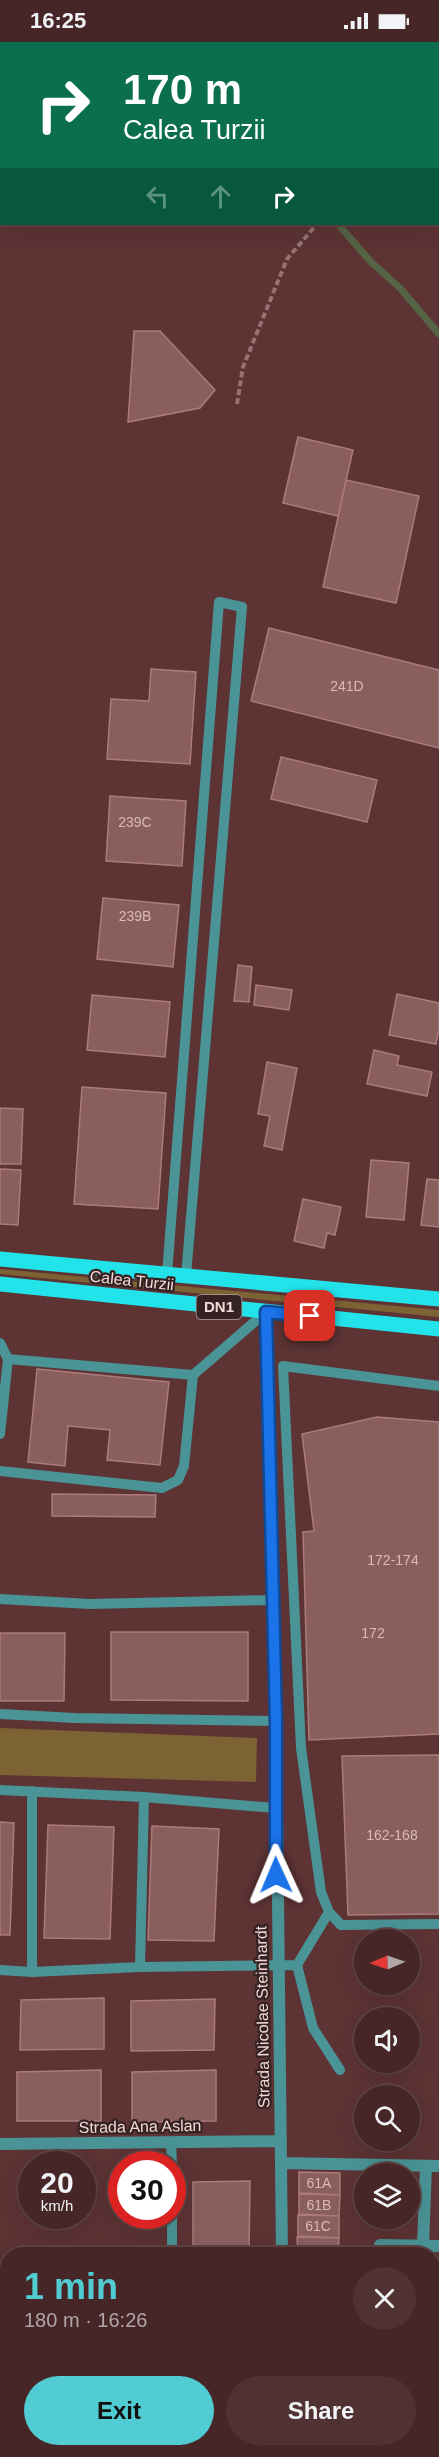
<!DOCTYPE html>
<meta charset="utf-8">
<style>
body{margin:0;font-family:Arial,sans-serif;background:#503233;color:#f1f3f6;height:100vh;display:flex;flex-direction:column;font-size:22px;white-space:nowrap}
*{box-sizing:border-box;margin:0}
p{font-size:20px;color:#b0a5a7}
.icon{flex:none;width:33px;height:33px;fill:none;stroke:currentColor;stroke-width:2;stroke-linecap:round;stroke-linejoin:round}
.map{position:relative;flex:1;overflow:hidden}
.sheet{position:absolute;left:0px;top:2205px;width:440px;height:210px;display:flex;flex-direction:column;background:#462627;border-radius:24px 24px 0 0;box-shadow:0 6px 24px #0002,0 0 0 2px #5e4344}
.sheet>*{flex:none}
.top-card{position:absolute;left:0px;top:0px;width:440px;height:183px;box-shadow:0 6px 24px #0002,0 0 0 2px #5e4344;background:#0b6e4f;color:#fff;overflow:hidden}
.needle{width:39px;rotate:268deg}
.controls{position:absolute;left:354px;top:1887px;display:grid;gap:12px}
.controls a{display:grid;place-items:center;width:66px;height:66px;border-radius:50%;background:#462627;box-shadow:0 6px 24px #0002,0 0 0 2px #5e4344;font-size:30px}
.speed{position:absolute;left:18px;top:2109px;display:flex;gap:12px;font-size:30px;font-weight:700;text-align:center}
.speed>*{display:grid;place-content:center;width:78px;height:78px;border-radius:50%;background:#462627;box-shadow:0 6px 24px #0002,0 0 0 2px #5e4344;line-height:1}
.speed small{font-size:15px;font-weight:400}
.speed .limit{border:9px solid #d22;background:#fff;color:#111}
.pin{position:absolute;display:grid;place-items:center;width:51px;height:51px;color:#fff;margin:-26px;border-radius:12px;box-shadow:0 3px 9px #0006}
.me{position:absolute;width:66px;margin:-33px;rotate:359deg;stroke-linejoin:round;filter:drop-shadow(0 0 4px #0008)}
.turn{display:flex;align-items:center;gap:21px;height:126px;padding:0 24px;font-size:27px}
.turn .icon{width:78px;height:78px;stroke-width:2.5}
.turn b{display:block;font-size:42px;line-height:51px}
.lanes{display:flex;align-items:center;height:57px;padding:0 24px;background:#0003;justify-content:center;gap:30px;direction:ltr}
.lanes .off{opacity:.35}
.round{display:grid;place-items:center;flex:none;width:63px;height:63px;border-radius:32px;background:#503233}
.headline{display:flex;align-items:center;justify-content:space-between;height:102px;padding:0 24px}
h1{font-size:36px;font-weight:700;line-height:45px;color:#51ccd2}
.button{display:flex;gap:12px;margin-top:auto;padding:12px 24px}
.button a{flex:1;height:69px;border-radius:36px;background:#51ccd2;color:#111;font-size:24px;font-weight:700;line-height:69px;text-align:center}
.button a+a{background:#503233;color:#f1f3f6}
.status{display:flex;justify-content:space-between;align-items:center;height:42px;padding:0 30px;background:#462627;direction:ltr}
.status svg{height:16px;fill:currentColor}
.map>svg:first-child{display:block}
</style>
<div class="status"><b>16:25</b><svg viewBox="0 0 49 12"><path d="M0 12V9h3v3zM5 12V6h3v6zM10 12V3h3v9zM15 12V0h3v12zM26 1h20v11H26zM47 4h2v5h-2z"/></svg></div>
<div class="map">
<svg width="439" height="2415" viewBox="0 0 439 2415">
<rect width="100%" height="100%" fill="#5d3334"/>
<path fill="#7d6233" d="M0 1227 439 1268V1275L0 1232Z
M0 1686 257 1696 256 1740 0 1733Z
M0 2275 7 2278 8 2408H42V2415H0Z"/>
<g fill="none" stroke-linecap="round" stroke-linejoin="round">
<path stroke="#546444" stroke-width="7" d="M32 0 35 2
M338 182 371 220 400 246 439 292"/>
</g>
<path fill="#8b5e5e" stroke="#ab7b7b" stroke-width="1.5" d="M134 289H160L215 348 200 366 128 380Z
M298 395 353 408 338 474 283 461Z
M346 438 419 454 396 561 323 545Z
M269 586 439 628V706L251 659Z
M151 627 196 630 190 722 107 717 111 657 149 659Z
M281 715 377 738 367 780 271 757Z
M110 754 186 759 182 824 106 819Z
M103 856 179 863 173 925 97 917Z
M238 923 252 925 249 960 234 959Z
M256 943 292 948 289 968 254 963Z
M397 952 439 961V986L436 1002 389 993Z
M92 953 170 960 165 1015 87 1008Z
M374 1008 399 1014 397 1023 432 1030 427 1054 367 1042Z
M267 1020 297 1026 282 1108 264 1104 270 1074 258 1072Z
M82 1045 166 1051 158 1167 74 1162Z
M0 1066 23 1067 21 1122H0Z
M371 1118 409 1121 404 1178 366 1175Z
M0 1127 21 1128 18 1183 0 1182Z
M427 1137 439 1138V1185L421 1183Z
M303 1157 341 1165 335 1193 327 1191 324 1206 294 1199Z
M37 1327 169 1340 160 1423 107 1418 110 1388 68 1384 65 1424 28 1420Z
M377 1375 439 1380V1692L309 1698 303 1490 314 1489 302 1392Z
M52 1452 156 1453 155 1475 52 1474Z
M111 1590H248V1659L111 1658Z
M0 1591H65L64 1659H0Z
M439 1713V1872L348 1873 342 1714Z
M0 1780 14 1781 10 1893H0Z
M48 1783 114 1785 110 1897 44 1896Z
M152 1784 219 1787 214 1899 148 1898Z
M104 1956V2007L20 2008 21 1958Z
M215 1957 214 2008 131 2009V1959Z
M101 2028V2079H17V2030Z
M216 2028V2079L132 2080V2030Z
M299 2130 340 2131V2153L299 2151Z
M250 2139 249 2212H193V2140Z
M299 2152 340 2153 339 2174 299 2172Z
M298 2173 339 2174V2196L298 2194Z
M297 2195 339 2196 338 2212H298Z
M432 2221H439V2260H432Z
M432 2297H439V2367H432Z
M80 2408H136V2415H80Z
M201 2408H257V2415H201Z"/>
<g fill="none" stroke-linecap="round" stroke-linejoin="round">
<path stroke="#967272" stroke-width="4" stroke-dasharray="6 3" stroke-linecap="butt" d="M237 362 243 325 287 217 317 182"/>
<path stroke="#4a9396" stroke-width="10" d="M167 1232 219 560 242 565 186 1234
M0 1301 8 1317 193 1333 266 1270
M439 1344 283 1324 301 1706 321 1850 329 1870 341 1883 439 1882
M0 1392 8 1317
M0 1429 162 1446 178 1438 184 1424 193 1333
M0 1557 90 1562 273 1558
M0 1672 75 1676 276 1679
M0 1748 144 1755 275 1766
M297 1923 313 1986 340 2028
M140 1925 144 1755
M0 1928 32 1930 140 1925 297 1923 329 1870
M32 1930V1749
M171 2100 172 2122
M172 2174V2212"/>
<path stroke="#4a9396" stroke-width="12" d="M266 1270 276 1679 282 2212
M0 2102 281 2099
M282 2121 439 2124
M380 2203 439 2204
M423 2204 426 2124
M432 2397H439
M283 2408V2415"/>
<path stroke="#22e2ea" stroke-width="15" d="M0 1217 439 1257
M0 1242 439 1287"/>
</g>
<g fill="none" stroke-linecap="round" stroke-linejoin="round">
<defs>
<path id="route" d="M276 1833V1679L266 1270 310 1274"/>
</defs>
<use href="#route" stroke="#114b97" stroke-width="15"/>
<use href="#route" stroke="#1a73e8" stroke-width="10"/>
</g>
<g text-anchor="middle" stroke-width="4.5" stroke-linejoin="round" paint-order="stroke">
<g font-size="14" fill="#d9baba">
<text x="347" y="649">241D</text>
<text x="135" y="785">239C</text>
<text x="135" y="879">239B</text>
<text x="393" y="1523">172-174</text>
<text x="373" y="1596">172</text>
<text x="392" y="1798">162-168</text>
<text x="319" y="2146">61A</text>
<text x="319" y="2168">61B</text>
<text x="318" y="2189">61C</text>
</g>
<rect fill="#352222" stroke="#baa2a1" stroke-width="1.5" x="196.5" y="1253" width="45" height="24" rx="4.5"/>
<g font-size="15" font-weight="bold" fill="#f3d9d8">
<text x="219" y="1270">DN1</text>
</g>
<g font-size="16" fill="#f3d9d8" stroke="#352222">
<text transform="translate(132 1238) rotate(6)" y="6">Calea Turzii</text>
<text transform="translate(262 1975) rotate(-91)" y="6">Strada Nicolae Steinhardt</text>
<text transform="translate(140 2084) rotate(-1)" y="6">Strada Ana Aslan</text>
</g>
</g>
</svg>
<div class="controls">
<a><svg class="needle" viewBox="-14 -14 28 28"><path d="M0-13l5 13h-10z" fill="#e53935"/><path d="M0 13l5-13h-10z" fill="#b0a5a7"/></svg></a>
<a><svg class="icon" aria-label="sound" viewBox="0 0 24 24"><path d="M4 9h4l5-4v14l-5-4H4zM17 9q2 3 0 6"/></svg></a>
<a><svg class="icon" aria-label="search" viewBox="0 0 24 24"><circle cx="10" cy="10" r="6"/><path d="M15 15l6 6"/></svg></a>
<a><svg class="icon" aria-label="layers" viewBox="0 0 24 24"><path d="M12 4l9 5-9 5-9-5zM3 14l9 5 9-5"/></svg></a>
</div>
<div class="speed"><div>20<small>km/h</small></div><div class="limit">30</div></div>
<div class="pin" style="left:310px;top:1274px;background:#d93025"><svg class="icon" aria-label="arrive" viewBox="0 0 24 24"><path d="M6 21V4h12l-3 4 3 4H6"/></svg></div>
<svg class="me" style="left:276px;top:1833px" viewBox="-20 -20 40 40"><path d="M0-17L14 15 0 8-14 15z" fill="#1a73e8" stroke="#fff" stroke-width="4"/></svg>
<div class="top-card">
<div class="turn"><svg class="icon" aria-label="right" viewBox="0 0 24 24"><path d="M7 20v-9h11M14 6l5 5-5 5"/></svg><div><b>170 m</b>Calea Turzii</div></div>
<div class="lanes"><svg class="icon off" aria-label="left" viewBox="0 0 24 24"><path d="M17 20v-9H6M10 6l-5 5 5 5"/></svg><svg class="icon off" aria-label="ahead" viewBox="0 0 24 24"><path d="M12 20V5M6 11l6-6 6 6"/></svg><svg class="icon" aria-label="right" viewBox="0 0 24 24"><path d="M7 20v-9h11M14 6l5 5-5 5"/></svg></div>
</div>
<section class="sheet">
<div class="headline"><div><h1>1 min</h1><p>180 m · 16:26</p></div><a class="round"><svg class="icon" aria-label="close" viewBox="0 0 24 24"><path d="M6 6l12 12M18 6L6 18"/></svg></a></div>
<div class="button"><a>Exit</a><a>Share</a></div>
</section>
</div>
